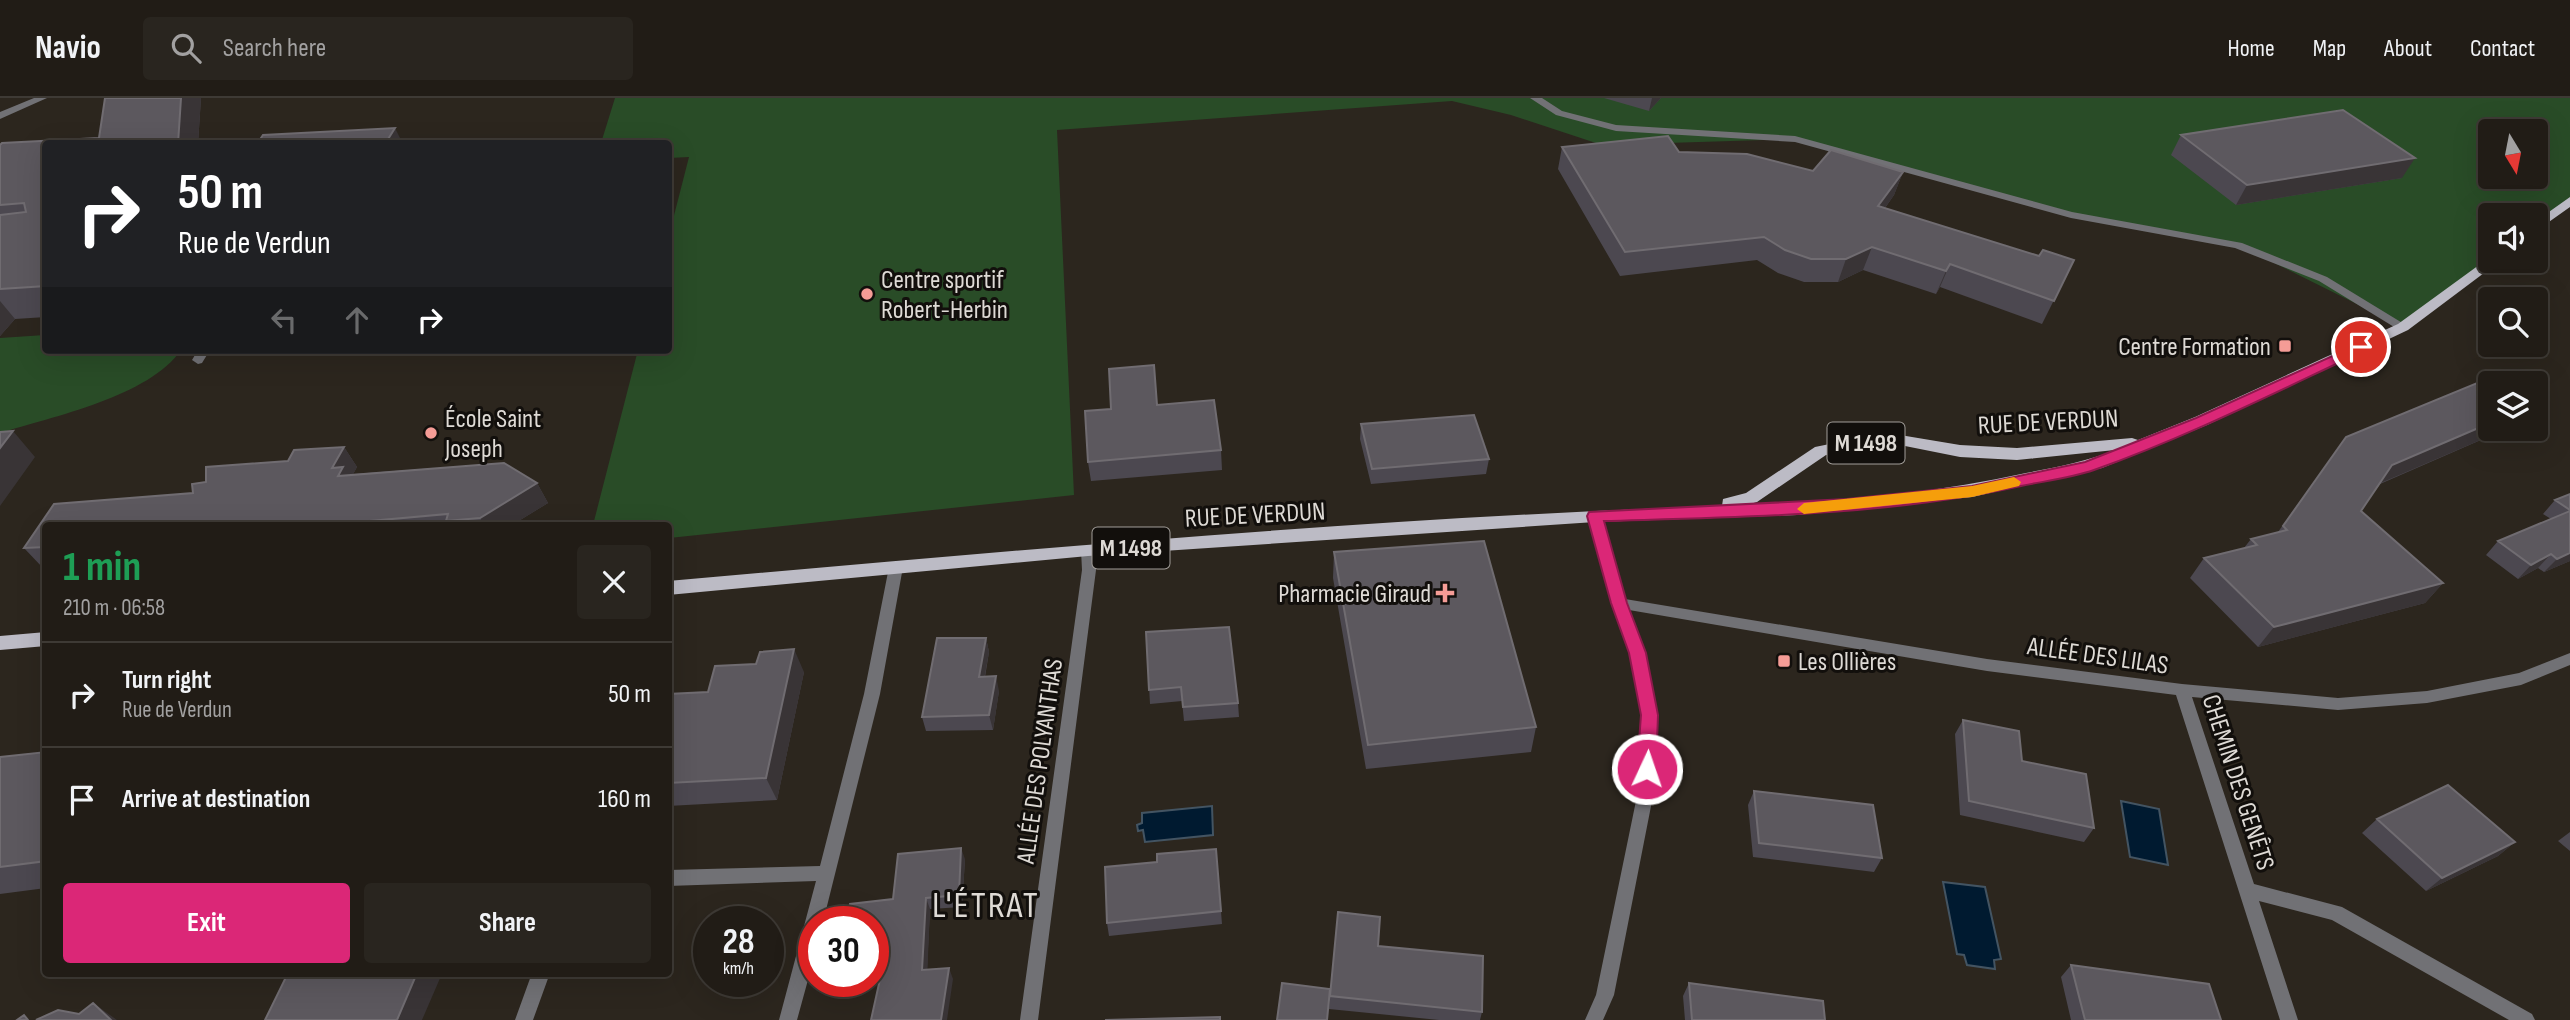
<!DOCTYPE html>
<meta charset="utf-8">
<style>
body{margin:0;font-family:"Sofia Sans Condensed",sans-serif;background:#29251f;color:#f1f3f6;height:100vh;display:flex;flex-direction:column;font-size:26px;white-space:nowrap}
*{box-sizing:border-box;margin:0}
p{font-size:23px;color:#a2a1a1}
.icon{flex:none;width:38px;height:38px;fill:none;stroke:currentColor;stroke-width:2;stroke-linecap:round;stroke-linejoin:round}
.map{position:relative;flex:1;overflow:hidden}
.details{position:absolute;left:42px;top:424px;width:630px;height:455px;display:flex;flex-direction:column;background:#211c16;border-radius:7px;box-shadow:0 7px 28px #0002,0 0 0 2px #3e3a35}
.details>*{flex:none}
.guide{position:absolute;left:42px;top:42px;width:630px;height:214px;border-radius:7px;box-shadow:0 7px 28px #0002,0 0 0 2px #3e3a35;background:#202124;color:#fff;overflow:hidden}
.needle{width:46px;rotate:170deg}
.controls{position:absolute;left:2478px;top:21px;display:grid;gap:14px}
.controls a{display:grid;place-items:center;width:70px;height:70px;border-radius:7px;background:#211c16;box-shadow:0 7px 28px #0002,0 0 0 2px #3e3a35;font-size:35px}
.speed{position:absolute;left:693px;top:808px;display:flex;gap:14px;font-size:35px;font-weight:700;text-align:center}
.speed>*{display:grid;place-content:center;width:91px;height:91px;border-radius:50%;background:#211c16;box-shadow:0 7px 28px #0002,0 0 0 2px #3e3a35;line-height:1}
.speed small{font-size:18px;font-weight:400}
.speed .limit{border:10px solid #d22;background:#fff;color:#111}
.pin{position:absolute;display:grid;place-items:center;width:60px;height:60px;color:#fff;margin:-30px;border:4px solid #fff;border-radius:50%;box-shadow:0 2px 7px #0007}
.me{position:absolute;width:77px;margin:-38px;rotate:3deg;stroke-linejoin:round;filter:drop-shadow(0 0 5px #0008)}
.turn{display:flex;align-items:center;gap:24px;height:147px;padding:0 21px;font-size:32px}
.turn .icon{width:91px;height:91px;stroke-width:2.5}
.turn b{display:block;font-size:49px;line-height:60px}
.lanes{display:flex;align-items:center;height:66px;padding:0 21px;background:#0003;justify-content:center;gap:35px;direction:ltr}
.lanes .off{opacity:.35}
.round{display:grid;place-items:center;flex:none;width:74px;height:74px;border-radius:7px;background:#29251f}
.headline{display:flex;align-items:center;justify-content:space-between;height:119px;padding:0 21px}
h1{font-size:42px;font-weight:700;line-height:52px;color:#1e9e55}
.primary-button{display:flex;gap:14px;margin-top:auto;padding:14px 21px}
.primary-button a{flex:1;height:80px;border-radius:7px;background:#db2777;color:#fff;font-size:28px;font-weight:700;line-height:80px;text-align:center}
.primary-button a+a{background:#29251f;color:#f1f3f6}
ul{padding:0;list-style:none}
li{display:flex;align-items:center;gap:21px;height:105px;padding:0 21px;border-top:2px solid #3e3a35}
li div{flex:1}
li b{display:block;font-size:26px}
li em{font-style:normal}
header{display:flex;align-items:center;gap:42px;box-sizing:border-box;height:98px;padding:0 35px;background:#211c16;border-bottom:2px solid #3e3a35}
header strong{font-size:33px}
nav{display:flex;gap:38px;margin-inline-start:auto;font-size:24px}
.search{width:490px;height:63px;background:#29251f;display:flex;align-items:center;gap:18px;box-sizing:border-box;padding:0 24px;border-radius:7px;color:#a2a1a1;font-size:26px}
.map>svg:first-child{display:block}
</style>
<header>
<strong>Navio</strong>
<div class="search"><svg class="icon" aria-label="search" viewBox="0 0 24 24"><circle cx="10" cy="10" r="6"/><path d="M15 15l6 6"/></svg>Search here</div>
<nav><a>Home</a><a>Map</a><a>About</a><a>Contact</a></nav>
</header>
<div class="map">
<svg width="2570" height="922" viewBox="0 0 2570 922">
<rect width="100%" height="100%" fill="#2c261e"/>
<path fill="#294c27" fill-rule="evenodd" d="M615 0H2570V103L2536 129V117H2490L2491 163 2403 229 2238 147 2071 117 1795 41 1602 47 1511 17 1452 3 1057 32 1074 397 669 440 668 427H593L638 252H668L669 137 689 59 669 60 668 46 601 45ZM2490 33H2536V79H2490Z
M45 237 46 252H181C150 298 52 319 0 335V240Z"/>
<path fill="#001a30" stroke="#435462" stroke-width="2" d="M2121 703 2159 711 2168 767 2130 759Z
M1212 708 1213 737 1145 744 1143 732 1138 733 1137 727 1142 725V715Z
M1943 784 1985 789 2001 861 1994 862 1995 871 1967 867 1964 857 1957 856Z"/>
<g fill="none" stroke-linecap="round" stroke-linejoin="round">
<path fill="#717175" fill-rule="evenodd" d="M34 0H47L0 21V14Z
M1530 0H1542L1562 13 1616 27 1795 38 2072 114 2242 145 2327 179 2409 229 2403 233 2399 232 2319 183 2235 150 2071 120 1795 44 1616 33 1556 17Z
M198 252H210L202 265 198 266 192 262Z
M1595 413 1602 418 1625 501 1987 561 2182 586 2338 600 2427 593 2519 575 2570 555V567L2521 587 2427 605 2338 612 2192 599 2254 786 2342 809 2532 916 2535 922H2509L2332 822 2259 803 2298 922H2280L2176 597 1987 573 1629 512 1645 555 1657 617 1653 698 1614 897 1603 922H1585L1596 897 1637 698 1641 617 1631 555 1612 505 1588 418Z
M1088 447 1095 452 1096 472 1038 922H1020L1082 472 1081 452Z
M896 464 903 469 880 596 823 824H814V860L797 922H779L816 783 668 788V772L820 768 864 596 889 469Z
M532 875H550L533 922H515Z"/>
<path fill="#bcbbc5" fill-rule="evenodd" d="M2570 99V109L2536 133V123Z
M2490 159V163H2498L2496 166 2408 232 2207 327 2102 370 1972 399 1797 417 1595 424 1088 458 668 497V483C1019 452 1370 420 1722 408L1723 401 1746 395 1815 349 1854 341 1900 337 1960 347 2017 350 2132 340 2138 342 2195 319 2398 226ZM1900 347 1960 359 2017 362 2115 352C2086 364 2056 369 2026 375 1935 395 1840 404 1747 407L1757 404 1826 357Z
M46 534V548L0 552V538Z"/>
</g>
<path fill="#4c4850" d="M105 0H201L198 46H46V219L15 221 0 238V47L99 40Z
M1604 0H1661L1649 13Z
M2181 37 2402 80 2236 107 2171 57Z
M1562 49 1813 73 1903 74 1894 97 1885 110 2039 158 2074 162 2042 226 1940 189 1936 196 1863 172 1838 184H1804L1778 175 1757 162 1620 178 1558 71Z
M1157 307 1221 352 1222 372 1091 383 1088 364Z
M1361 326 1489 361 1486 376 1371 386 1360 341Z
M2490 331H2506L2380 386 2361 413 2443 485 2425 505 2258 549 2190 480 2204 460 2244 450 2251 441 2278 434 2346 339Z
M344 349 357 369 353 376 504 365 537 385 548 405 512 427H46V470H43L24 450 54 406 193 395 192 386 206 384V369L288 363 294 352Z
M2570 396V463L2544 474 2538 470 2518 481 2486 457 2498 443 2551 421 2543 416 2555 402Z
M1334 454 1536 629 1531 654 1366 671 1333 480Z
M1146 534 1238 605 1239 619 1184 623 1182 603 1150 606Z
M986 540 989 554 985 579 999 593 993 632 926 633 922 619Z
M804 574 777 702 668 708V596L708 594Z
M1963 622 2094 730 2084 744 1960 717 1955 636Z
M46 654V790L0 796V659Z
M1754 693 1882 760 1874 774 1753 759 1748 707Z
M2377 721 2515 744 2498 758 2426 793 2362 735Z
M2570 734V753L2558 743Z
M1216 751 1222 826 1109 838 1107 825 1157 764Z
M965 761 962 809 930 811 927 871 953 881 881 875H873V824L893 801Z
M1378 848 1482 914 1480 922H1439L1329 911 1330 891Z
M2071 867 2221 922H2071L2061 879Z
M1689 885 1825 922H1685L1683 898Z"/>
<path fill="#393436" d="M181 0H201L198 46H178Z
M1652 0H1661L1649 13Z
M395 30 403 46H385Z
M2415 60 2402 80 2236 107 2247 87Z
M1903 74 1894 97 1870 131 1878 108Z
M1872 149 1863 172 1838 184 1846 161Z
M1950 166 1940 189 1936 196 1946 173Z
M0 203 15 221 0 238Z
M2490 325V331H2506L2376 387 2392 367Z
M13 333 35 359 0 408V350Z
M344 349 357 369 351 380 352 398 332 370Z
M537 385 548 405 512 427H484L480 420Z
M2570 455V463L2544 474 2557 461Z
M2551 456 2538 470 2518 481 2531 467Z
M2443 485 2425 505 2258 549 2274 529Z
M986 540 989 554 982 593 979 579Z
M794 551 804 574 777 702 766 680Z
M996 578 999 593 993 632 989 617Z
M2515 744 2498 758 2426 793 2442 780Z
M961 750 965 761 962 809 959 797Z
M926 800 930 811 927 882 922 872Z
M949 870 953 881 947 922H941Z
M417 875H438L441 878 422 922H397Z
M93 905 117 922H111Z"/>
<path fill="#5c585e" stroke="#706c71" stroke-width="2" d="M105 0H181L178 46H46V188L0 191V117L26 114 24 105 0 107V47L2 45 99 40Z
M2343 12 2415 60 2247 87 2181 37Z
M395 30 385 46H212L259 43 263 37Z
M1668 38 1679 54 1747 56 1813 73 1831 52 1903 74 1878 108 2039 158 2043 152 2074 162 2054 203 1950 166 1946 173 1872 149 1846 161H1811L1785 152 1764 139 1625 154 1562 49Z
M1154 267 1157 307 1214 302 1221 352 1088 364 1085 313 1111 311 1109 271Z
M2499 276 2514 285H2490V325L2392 367 2361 413 2443 485 2274 529 2204 460 2257 447 2251 441 2287 432 2283 428 2346 339Z
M2536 298 2542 302 2536 305Z
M1474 317 1489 361 1372 371 1361 326Z
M13 333 0 350V334Z
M344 349 332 370 343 369 338 378 504 365 537 385 480 420 446 423 448 416 359 424 358 427H46V449L24 450 54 406 193 395 192 386 206 384V369L288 363 294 352Z
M2570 396V412L2555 402Z
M2570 413V455L2557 461 2551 456 2531 467 2498 443Z
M1484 443 1536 629 1368 647 1334 454Z
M1229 529 1238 605 1183 609 1181 589 1149 592 1146 534Z
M937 540H986L979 579 996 578 989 617 922 619Z
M794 551 766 680 668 685V596L708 594 715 568 756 566 760 554Z
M1963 622 2019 633 2022 663 2086 676 2094 730 1969 703Z
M46 654V763L0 769V659Z
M2448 687 2515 744 2442 780 2377 721Z
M1754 693 1873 707 1882 760 1759 745Z
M961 750 959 797 926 800 922 872 949 870 941 922H871L884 863 873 864V824H846L850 806 893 801 898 756Z
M1216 751 1221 813 1107 825 1105 769 1157 764V756Z
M1338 814 1380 819 1378 848 1483 858 1482 914 1330 898Z
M2071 867 2209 886 2221 922H2085Z
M288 875H417L397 922H265Z
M1282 885 1330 891 1327 922H1277Z
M1689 885 1823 903 1825 922H1692Z
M93 905 111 922H36L58 912 79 916Z
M24 917 28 922H17Z
M1220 919V922H1105Z"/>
<path fill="#db2777" stroke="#8e194d" stroke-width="2" d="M2361 245 2366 246V252C2276 294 2187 339 2094 372 2071 380 2045 383 2021 388 1885 418 1743 419 1604 423L1627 505 1646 555 1658 617 1656 671 1647 679 1640 676 1637 671 1641 617 1629 555 1611 505 1587 418 1589 414 1847 401 1972 388 2085 364 2196 320Z"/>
<path fill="#f59e0b" d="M2014 379 2021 384 2019 388 1972 399 1804 416 1797 411 1804 405 1972 388Z"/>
<g fill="#f59c96" stroke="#120f0c" stroke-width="2.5">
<circle cx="867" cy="196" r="7"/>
<rect x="2278" y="241" width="14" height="14" rx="3.5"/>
<circle cx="431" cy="335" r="7"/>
<path d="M1441.5 484.5h7v7h7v7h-7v7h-7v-7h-7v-7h7z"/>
<rect x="1777" y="556" width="14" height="14" rx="3.5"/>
</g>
<g text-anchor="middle" stroke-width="6" stroke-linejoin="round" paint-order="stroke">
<g fill="#120f0c" stroke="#a19d99" stroke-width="2">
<rect x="1827.5" y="324.5" width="77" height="41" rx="5"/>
<rect x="1092.5" y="429.5" width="77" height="41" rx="5"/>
</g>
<g font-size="24" font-weight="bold" fill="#dedad5">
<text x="1866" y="353">M 1498</text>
<text x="1131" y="458">M 1498</text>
</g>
<g font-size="26" fill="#dedad5" stroke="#120f0c" text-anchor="start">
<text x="881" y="190">Centre sportif<tspan x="881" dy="30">Robert-Herbin</tspan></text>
<text x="2271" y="257" text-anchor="end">Centre Formation</text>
<text x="445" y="329">École Saint<tspan x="445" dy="30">Joseph</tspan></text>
<text x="1431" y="504" text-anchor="end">Pharmacie Giraud</text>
<text x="1798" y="572">Les Ollières</text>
</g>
<g font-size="26" fill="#dedad5" stroke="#120f0c">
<text transform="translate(2048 323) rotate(-3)" y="9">RUE DE VERDUN</text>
<text transform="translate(1255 416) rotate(-3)" y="9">RUE DE VERDUN</text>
<text transform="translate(2098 557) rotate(8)" y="9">ALLÉE DES LILAS</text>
<text transform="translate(1039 663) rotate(-82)" y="9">ALLÉE DES POLYANTHAS</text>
<text transform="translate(2239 684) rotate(72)" y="9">CHEMIN DES GENÊTS</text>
</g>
<g font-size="37" letter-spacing="2" fill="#dedad5" stroke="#120f0c">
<text x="986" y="819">L'ÉTRAT</text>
</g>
</g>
</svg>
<div class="controls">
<a><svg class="needle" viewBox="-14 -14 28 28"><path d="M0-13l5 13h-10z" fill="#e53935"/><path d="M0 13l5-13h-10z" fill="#a2a1a1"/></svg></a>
<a><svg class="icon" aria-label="sound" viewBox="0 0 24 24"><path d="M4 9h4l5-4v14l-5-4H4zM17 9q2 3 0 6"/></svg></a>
<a><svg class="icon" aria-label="search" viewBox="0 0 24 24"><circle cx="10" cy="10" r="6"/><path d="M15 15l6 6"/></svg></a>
<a><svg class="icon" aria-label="layers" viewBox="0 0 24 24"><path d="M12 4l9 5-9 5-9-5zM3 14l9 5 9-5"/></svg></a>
</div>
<div class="speed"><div>28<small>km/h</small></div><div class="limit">30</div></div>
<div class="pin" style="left:2361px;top:249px;background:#d93025"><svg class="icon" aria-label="arrive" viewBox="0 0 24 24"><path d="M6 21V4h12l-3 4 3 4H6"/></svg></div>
<svg class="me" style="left:1647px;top:671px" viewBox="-20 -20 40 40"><circle r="17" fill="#db2777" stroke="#fff" stroke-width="3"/><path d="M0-11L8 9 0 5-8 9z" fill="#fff"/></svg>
<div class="guide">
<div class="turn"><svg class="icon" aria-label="right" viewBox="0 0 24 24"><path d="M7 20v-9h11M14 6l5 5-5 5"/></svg><div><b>50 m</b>Rue de Verdun</div></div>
<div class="lanes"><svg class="icon off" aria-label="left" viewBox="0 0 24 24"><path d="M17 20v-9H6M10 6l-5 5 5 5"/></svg><svg class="icon off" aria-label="ahead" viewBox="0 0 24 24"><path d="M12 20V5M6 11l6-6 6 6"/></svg><svg class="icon" aria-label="right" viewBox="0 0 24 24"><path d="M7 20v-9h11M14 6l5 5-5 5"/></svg></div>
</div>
<section class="details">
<div class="headline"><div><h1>1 min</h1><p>210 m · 06:58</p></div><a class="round"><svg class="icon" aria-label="close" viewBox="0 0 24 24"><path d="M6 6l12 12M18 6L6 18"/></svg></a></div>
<ul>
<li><svg class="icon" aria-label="right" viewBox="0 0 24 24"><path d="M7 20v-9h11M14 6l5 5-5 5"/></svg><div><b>Turn right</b><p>Rue de Verdun</p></div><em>50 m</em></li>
<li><svg class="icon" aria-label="arrive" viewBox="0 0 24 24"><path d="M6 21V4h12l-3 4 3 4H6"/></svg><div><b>Arrive at destination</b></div><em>160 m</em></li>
</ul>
<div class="primary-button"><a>Exit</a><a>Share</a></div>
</section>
</div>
